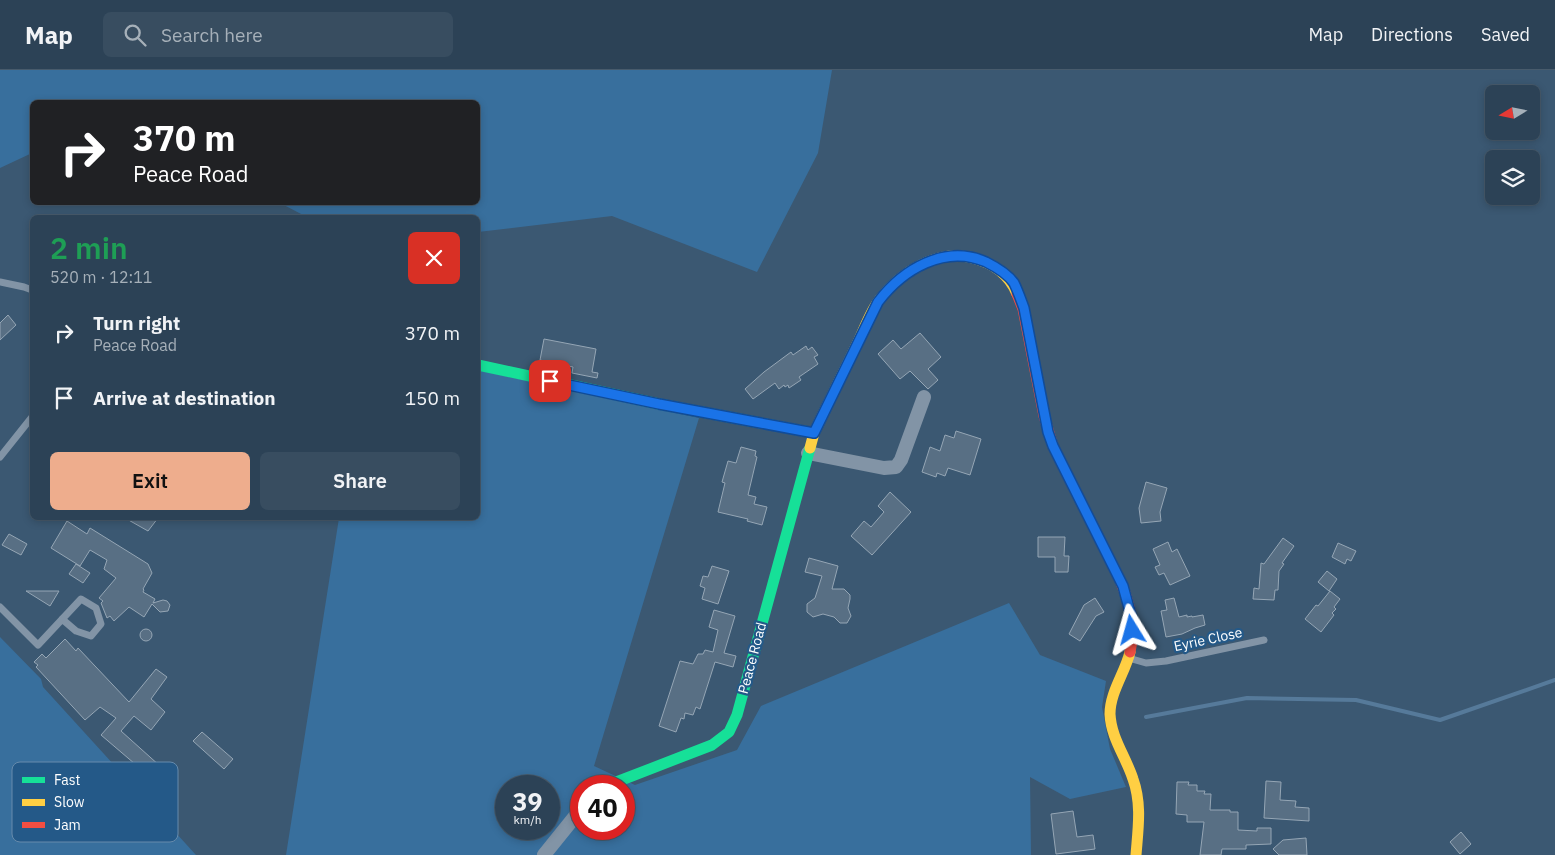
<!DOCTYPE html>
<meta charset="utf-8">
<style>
body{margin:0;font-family:"IBM Plex Sans",sans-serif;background:#384d60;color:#f1f3f6;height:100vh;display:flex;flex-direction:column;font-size:19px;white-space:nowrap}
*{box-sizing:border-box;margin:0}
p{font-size:16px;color:#a6b0b9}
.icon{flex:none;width:28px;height:28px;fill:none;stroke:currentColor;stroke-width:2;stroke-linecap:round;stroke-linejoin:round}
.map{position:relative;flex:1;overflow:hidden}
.drawer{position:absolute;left:30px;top:145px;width:450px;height:305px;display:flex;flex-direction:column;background:#2c4256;border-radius:8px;box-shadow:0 2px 8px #0003,0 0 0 1px #485b6c}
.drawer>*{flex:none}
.top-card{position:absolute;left:30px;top:30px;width:450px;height:105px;border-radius:8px;box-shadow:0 2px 8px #0003,0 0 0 1px #485b6c;background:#202124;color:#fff;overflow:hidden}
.needle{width:32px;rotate:260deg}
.fabs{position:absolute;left:1485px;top:15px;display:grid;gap:10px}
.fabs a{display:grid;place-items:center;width:55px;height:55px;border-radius:8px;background:#2c4256;box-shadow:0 2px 8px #0003,0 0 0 1px #485b6c;font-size:25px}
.speed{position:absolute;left:495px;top:705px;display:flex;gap:10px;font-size:25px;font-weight:700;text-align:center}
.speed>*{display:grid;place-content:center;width:65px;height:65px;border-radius:50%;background:#2c4256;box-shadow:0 2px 8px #0003,0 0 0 1px #485b6c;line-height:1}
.speed small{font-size:12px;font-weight:400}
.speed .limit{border:8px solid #d22;background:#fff;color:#111}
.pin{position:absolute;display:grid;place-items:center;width:42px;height:42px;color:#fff;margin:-21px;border-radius:10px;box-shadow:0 2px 8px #0006}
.me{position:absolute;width:55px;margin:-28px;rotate:352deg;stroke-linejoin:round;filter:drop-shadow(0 0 4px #0008)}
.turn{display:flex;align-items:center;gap:18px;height:105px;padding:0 20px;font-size:22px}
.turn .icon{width:65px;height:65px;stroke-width:2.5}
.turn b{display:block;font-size:35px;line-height:42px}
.round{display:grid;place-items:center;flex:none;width:52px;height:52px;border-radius:8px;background:#384d60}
.headline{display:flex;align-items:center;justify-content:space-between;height:85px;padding:0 20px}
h1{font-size:30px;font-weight:600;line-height:38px;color:#1e9e55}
.cta{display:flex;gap:10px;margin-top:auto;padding:10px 20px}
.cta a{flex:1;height:58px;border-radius:8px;background:#eead8d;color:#111;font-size:20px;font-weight:600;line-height:58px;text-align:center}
.cta a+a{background:#384d60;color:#f1f3f6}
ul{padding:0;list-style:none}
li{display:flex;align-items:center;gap:15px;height:65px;padding:0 20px}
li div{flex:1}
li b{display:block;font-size:19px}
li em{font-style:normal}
header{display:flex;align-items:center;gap:30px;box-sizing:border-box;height:70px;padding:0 25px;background:#2c4256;border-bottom:1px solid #485b6c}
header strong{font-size:24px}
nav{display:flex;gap:28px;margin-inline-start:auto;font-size:18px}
.search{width:350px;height:45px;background:#384d60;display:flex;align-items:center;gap:12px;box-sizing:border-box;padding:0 18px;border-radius:8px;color:#a6b0b9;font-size:19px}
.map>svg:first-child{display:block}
</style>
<header>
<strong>Map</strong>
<div class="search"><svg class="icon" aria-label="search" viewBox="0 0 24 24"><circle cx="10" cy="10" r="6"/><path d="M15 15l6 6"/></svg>Search here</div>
<nav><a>Map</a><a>Directions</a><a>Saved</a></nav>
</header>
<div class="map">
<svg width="1555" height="785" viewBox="0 0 1555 785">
<rect width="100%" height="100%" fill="#3b5872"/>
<path fill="#386f9d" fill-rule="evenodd" d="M0 0H832L818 83 757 202 612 146 478 162V148L307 147 280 133 478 132V32H32V83L0 98Z
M478 300 699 348 594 696 635 715 737 680 761 636 1009 533 1040 585 1106 611 1102 637 1110 679 1126 717 1070 729 1030 707 1031 785H286L339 448H478ZM506 716H549V759H506ZM581 716H624V759H581Z
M0 567 41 609 43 617 196 785H0Z"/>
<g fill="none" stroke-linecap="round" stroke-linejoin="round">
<path stroke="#567a9a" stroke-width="4" d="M1146 647 1247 628 1356 630 1440 650 1555 610"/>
</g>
<path fill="#586f84" stroke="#95a6b5" d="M8 245 16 255 0 270V253Z
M920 263 941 287 928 299 938 310 928 319 910 301 900 309 878 284 893 270 901 279Z
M544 269 596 279 592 302 598 303 597 308 572 303 573 297 540 290Z
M806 276 808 280 812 277 818 285 814 287 818 294 799 307 801 310 789 318 788 315 785 317 784 315 779 319 775 313 753 329 745 319 764 302 791 282 793 285Z
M956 361 981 369 970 405 948 398 945 406 937 403 936 407 922 402 930 377 940 381 945 365 954 368Z
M741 377 756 381 755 386 757 387 748 425 756 427 754 434 767 437 762 455 747 451 748 449 718 442 725 413 722 412 728 391 736 393Z
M1146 412 1167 418 1160 442 1161 451 1141 453 1139 438Z
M890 422 911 442 872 485 851 466 864 451 871 457 884 442 878 436Z
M125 448H158L148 461Z
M67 451 87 464 90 458 148 494 152 503 143 519 144 520 143 522 155 529 153 533 163 530 167 531 170 535 168 541 160 542 152 534 144 547 129 537 114 551 110 546 107 548 101 533 103 531 99 528 116 508 104 499 107 490 90 480 80 496 51 478Z
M9 464 27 474 21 485 2 475Z
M1038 467H1065L1064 486H1069L1068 502H1055V487H1038Z
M1283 468 1294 476 1282 493 1284 494 1279 501 1278 520H1275L1274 530 1253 529 1254 518 1259 519 1261 493 1264 494Z
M1168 472 1172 482 1177 479 1190 506 1170 515 1164 503 1159 505 1155 497 1160 495 1153 479Z
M1338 473 1356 481 1351 491 1347 489 1345 494 1332 487Z
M809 488 838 496 832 519H844L850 525V529L848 538 851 546 847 553H840L834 547 823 544 813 547 807 542V534L815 528 822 506 805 502Z
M76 494 90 503 83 513 69 504Z
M712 496 729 501 718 534 702 529 705 518 700 516 703 506 708 507Z
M1327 501 1337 509 1329 521 1318 512Z
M26 521H59L50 536Z
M1330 521 1340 529 1334 537 1336 539 1332 543 1334 545 1321 562 1305 549 1316 535 1318 536Z
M1095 528 1104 542 1096 546 1080 571 1069 564 1084 535Z
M1174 528 1179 547 1187 545V547L1192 546V547L1203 545 1205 555 1195 558 1182 564 1166 567 1161 541 1167 540 1165 530Z
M714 540 735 546 724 583 736 586 733 597 715 592 700 639 696 637 693 645 685 643 684 649 681 648 676 662 659 656 680 591 693 594 698 584H703L705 580 713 582 718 560 709 557Z
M140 565a6 6 0 1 1 12 0a6 6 0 1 1-12 0Z
M65 569 76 581 78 578 129 632 156 599 167 607 151 629 165 642 151 660 134 646 121 661 160 696 144 715 129 701 135 694 101 665 116 648 100 637 85 650 36 597 38 595 34 592 42 584 46 588Z
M202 662 233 689 224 699 193 671Z
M1266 711 1281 712 1280 730 1296 731 1295 737 1309 738V751L1264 748Z
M1177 712H1189L1188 715H1197V721H1205L1204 724H1211L1210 740H1230V742H1238V760L1257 761V758H1271V774L1246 775V779H1222L1221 785H1200L1204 752H1187V745L1176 744Z
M1073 741 1077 767 1093 765 1095 779 1056 784 1051 744Z
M1461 762 1471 774 1460 784 1450 772Z
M1306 768 1307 785H1279L1273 779 1283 770Z"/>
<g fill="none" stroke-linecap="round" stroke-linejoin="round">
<path stroke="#8294a6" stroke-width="7" d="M0 212 24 217 32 220
M0 387 32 347
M0 537 38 575 81 529 96 538 101 554 91 566 76 561 62 549
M1132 589 1146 593 1166 591 1264 570"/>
<path stroke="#8294a6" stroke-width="14" d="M808 383 884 398 896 397 901 390 924 327
M544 785 581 739"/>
<path stroke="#16e098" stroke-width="11" d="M478 295 659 334 814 363
M606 716 712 675 729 662 737 645 810 378"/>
<path stroke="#ffcf43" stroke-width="11" d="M810 378 814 363C829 332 844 301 859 270 865 257 871 240 880 229 900 203 938 178 972 188 993 193 1009 204 1017 224
M1130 582C1125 603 1110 622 1110 644 1111 668 1126 687 1133 709 1142 734 1138 759 1136 785"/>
<path stroke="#f24e42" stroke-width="11" d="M1017 224 1023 239 1044 346 1053 376 1120 510C1130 533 1136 558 1130 582"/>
</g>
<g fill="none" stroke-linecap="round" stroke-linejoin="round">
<defs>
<path id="route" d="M550 311 659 334 814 363 878 232C903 199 945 174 986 192 996 197 1007 203 1014 213 1018 221 1021 230 1024 238L1048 362 1053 376 1123 516 1132 549V560"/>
</defs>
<use href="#route" stroke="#114b97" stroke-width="12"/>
<use href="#route" stroke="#1a73e8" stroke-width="9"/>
</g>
<g text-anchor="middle" stroke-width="4.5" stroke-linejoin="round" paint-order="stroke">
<g font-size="14" fill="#fff" stroke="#245988">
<text transform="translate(1208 569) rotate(-12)" y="5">Eyrie Close</text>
<text transform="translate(752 588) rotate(-75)" y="5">Peace Road</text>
</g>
</g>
<rect x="12" y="692" width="166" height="80" rx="8" fill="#245988" stroke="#668bac" stroke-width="1"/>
<rect x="22" y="707" width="23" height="6" fill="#16e098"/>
<rect x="22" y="729" width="23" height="7" fill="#ffcf43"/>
<rect x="22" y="752" width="23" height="6" fill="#f24e42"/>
<g font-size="14" fill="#fff">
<text x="54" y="715">Fast</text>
<text x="54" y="737">Slow</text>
<text x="54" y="760">Jam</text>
</g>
</svg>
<div class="fabs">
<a><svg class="needle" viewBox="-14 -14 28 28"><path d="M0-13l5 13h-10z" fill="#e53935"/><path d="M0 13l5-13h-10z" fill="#a6b0b9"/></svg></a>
<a><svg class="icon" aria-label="layers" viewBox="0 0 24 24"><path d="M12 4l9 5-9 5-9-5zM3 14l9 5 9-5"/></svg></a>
</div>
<div class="speed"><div>39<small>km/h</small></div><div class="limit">40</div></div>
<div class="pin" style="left:550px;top:311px;background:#d93025"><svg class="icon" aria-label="arrive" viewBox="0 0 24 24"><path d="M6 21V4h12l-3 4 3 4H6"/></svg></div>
<svg class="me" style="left:1132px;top:560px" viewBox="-20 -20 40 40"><path d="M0-17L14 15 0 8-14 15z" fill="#1a73e8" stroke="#fff" stroke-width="4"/></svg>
<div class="top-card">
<div class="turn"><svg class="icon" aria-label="right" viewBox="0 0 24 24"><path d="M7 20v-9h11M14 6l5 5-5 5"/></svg><div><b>370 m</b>Peace Road</div></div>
</div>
<section class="drawer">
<div class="headline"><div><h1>2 min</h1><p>520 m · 12:11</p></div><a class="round" style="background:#d93025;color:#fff"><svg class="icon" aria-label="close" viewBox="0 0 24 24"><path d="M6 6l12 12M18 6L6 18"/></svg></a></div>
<ul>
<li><svg class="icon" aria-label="right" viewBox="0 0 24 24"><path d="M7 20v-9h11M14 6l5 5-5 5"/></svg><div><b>Turn right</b><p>Peace Road</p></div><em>370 m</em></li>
<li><svg class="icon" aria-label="arrive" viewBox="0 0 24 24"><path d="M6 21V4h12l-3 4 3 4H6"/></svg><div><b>Arrive at destination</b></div><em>150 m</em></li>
</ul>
<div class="cta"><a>Exit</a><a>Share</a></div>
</section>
</div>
